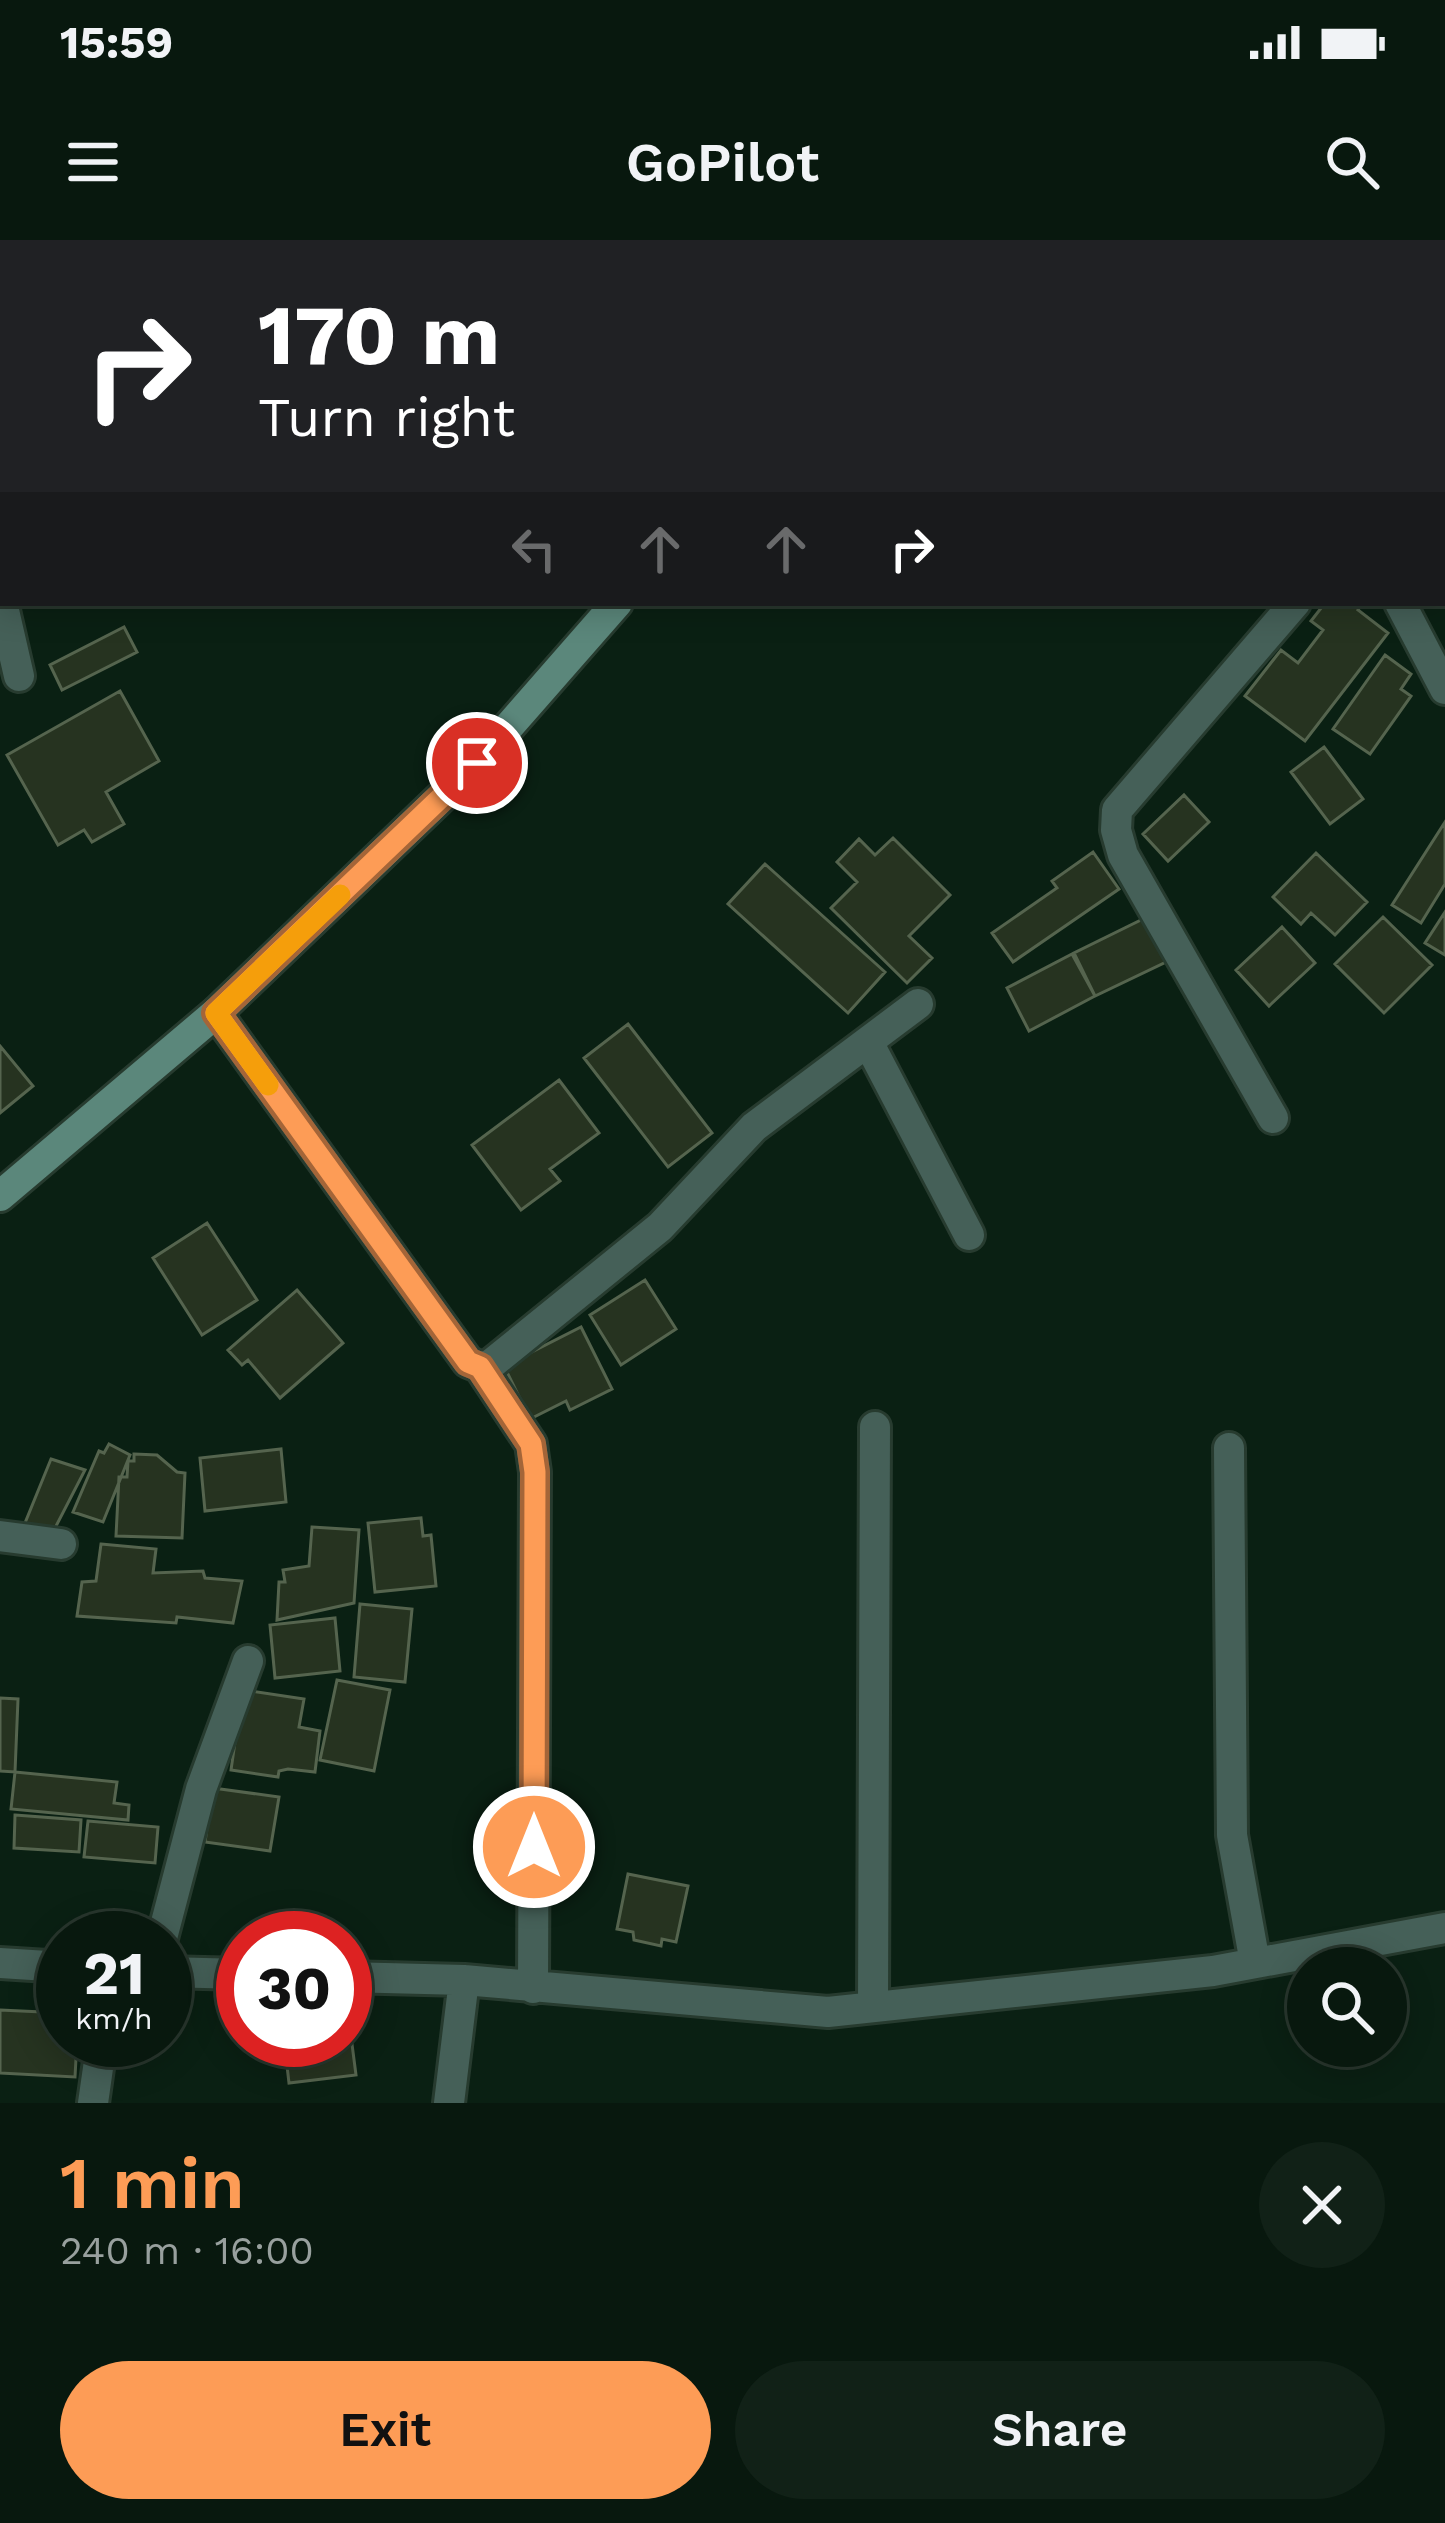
<!DOCTYPE html>
<meta charset="utf-8">
<style>
body{margin:0;font-family:"Work Sans",sans-serif;background:#112117;color:#f1f3f6;height:100vh;display:flex;flex-direction:column;font-size:45px;white-space:nowrap}
*{box-sizing:border-box;margin:0}
p{font-size:39px;color:#98a09e}
.icon{flex:none;width:66px;height:66px;fill:none;stroke:currentColor;stroke-width:2;stroke-linecap:round;stroke-linejoin:round}
.map{position:relative;height:1863px;overflow:hidden}
.details{display:flex;flex-direction:column;background:#08180e;flex:1}
.details>*{flex:none}
.guide{position:absolute;left:0px;top:0px;width:1446px;height:366px;box-shadow:0 6px 30px #0003,0 0 0 3px #29372e;background:#202124;color:#fff;overflow:hidden}
.buttons{position:absolute;left:1287px;top:1707px;display:grid;gap:24px}
.buttons a{display:grid;place-items:center;width:120px;height:120px;border-radius:50%;background:#08180e;box-shadow:0 6px 30px #0003,0 0 0 3px #29372e;font-size:60px}
.speed{position:absolute;left:36px;top:1671px;display:flex;gap:24px;font-size:60px;font-weight:700;text-align:center}
.speed>*{display:grid;place-content:center;width:156px;height:156px;border-radius:50%;background:#08180e;box-shadow:0 6px 30px #0003,0 0 0 3px #29372e;line-height:1}
.speed small{font-size:30px;font-weight:400}
.speed .limit{border:18px solid #d22;background:#fff;color:#111}
.pin{position:absolute;display:grid;place-items:center;width:102px;height:102px;color:#fff;margin:-51px;border:6px solid #fff;border-radius:50%;box-shadow:0 3px 12px #0007}
.me{position:absolute;width:132px;margin:-66px;rotate:0deg;stroke-linejoin:round;filter:drop-shadow(0 0 9px #0008)}
.turn{display:flex;align-items:center;gap:42px;height:252px;padding:0 60px;font-size:54px}
.turn .icon{width:156px;height:156px;stroke-width:2.5}
.turn b{display:block;font-size:84px;line-height:102px}
.lanes{display:flex;align-items:center;height:114px;padding:0 60px;background:#0003;justify-content:center;gap:60px;direction:ltr}
.lanes .off{opacity:.35}
.round{display:grid;place-items:center;flex:none;width:126px;height:126px;border-radius:63px;background:#112117}
.head{display:flex;align-items:center;justify-content:space-between;height:204px;padding:0 60px}
h1{font-size:72px;font-weight:600;line-height:90px;color:#fd9c56}
.action{display:flex;gap:24px;margin-top:auto;padding:24px 60px}
.action a{flex:1;height:138px;border-radius:72px;background:#fd9c56;color:#111;font-size:48px;font-weight:600;line-height:138px;text-align:center}
.action a+a{background:#112117;color:#f1f3f6}
.status{display:flex;justify-content:space-between;align-items:center;height:84px;padding:0 60px;background:#08180e;direction:ltr}
.status svg{height:33px;fill:currentColor}
header{display:flex;justify-content:space-between;align-items:center;height:156px;padding:0 60px;background:#08180e;font-size:54px;font-weight:600}
.map>svg:first-child{display:block}
</style>
<div class="status"><b>15:59</b><svg viewBox="0 0 49 12"><path d="M0 12V9h3v3zM5 12V6h3v6zM10 12V3h3v9zM15 12V0h3v12zM26 1h20v11H26zM47 4h2v5h-2z"/></svg></div>
<header><svg class="icon" aria-label="menu" viewBox="0 0 24 24"><path d="M4 6h16M4 12h16M4 18h16"/></svg>GoPilot<svg class="icon" aria-label="search" viewBox="0 0 24 24"><circle cx="10" cy="10" r="6"/><path d="M15 15l6 6"/></svg></header>
<div class="map">
<svg width="1445" height="1863" viewBox="0 0 1445 1863">
<rect width="100%" height="100%" fill="#0a2013"/>
<path fill="#263320" stroke="#55644e" stroke-width="3" d="M1325 363H1363L1358 370 1388 393 1305 501 1245 456 1281 410 1298 423 1323 390 1311 381Z
M124 387 137 412 62 450 50 425Z
M1385 415 1411 434 1401 449 1411 456 1370 514 1333 489Z
M120 451 159 521 106 552 124 584 92 602 84 590 58 605 7 515Z
M1324 507 1363 559 1330 584 1291 532Z
M1184 555 1209 582 1168 621 1143 594Z
M1445 582V644L1421 683 1392 665Z
M893 598 950 655 909 696 932 718 907 743 831 668 857 642 837 622 859 599 875 615Z
M1093 612 1119 649 1013 722 992 693 1057 648 1052 641Z
M1316 613 1367 662 1335 695 1311 673 1301 684 1273 657Z
M765 624 885 732 848 773 728 664Z
M1445 672V715L1425 703Z
M1383 677 1432 725 1384 773 1335 724Z
M1145 678 1166 722 1095 756 1074 713Z
M1282 687 1315 723 1269 766 1236 730Z
M1072 714 1095 756 1029 791 1007 748Z
M628 784 712 893 668 927 584 818Z
M0 806 33 846 0 873Z
M559 840 599 893 550 929 560 941 521 970 472 905Z
M207 983 257 1060 202 1095 153 1018Z
M645 1040 676 1089 621 1125 590 1075Z
M297 1050 343 1103 280 1158 248 1120 242 1125 228 1110Z
M581 1087 612 1149 570 1170 566 1161 530 1179 504 1126Z
M109 1204 130 1215 103 1282 73 1272 99 1211 104 1213Z
M281 1209 286 1262 205 1271 200 1218Z
M134 1214 157 1215 177 1232 185 1233 182 1298 116 1296 119 1237H127L128 1221H134Z
M51 1219 85 1230 54 1290 25 1283Z
M421 1278 423 1296 431 1295 436 1346 375 1352 368 1283Z
M312 1287 359 1290 354 1363 277 1380 279 1342H285L283 1330 309 1326Z
M101 1304 156 1309 153 1333 203 1331 205 1338 242 1341 233 1383 177 1377 176 1383 77 1376 82 1342 96 1341Z
M360 1364 412 1369 405 1442 354 1437Z
M335 1378 340 1431 275 1438 270 1385Z
M337 1440 390 1450 374 1531 320 1520Z
M251 1451 304 1459 299 1487 320 1491 315 1532 288 1529 279 1531 278 1537 231 1530 241 1460Z
M0 1458 18 1459 15 1532 0 1531Z
M15 1532 117 1542 114 1563 129 1565 128 1580 11 1569Z
M213 1548 279 1557 270 1611 205 1602Z
M15 1575 81 1580 79 1612 14 1608Z
M88 1581 158 1587 155 1623 84 1617Z
M628 1634 688 1646 676 1702 662 1699 661 1706 634 1700 633 1692 617 1689Z
M345 1750 356 1835 289 1843 284 1800H345Z
M0 1770 63 1773V1800H77L75 1837 0 1833Z"/>
<g fill="none" stroke-linecap="round" stroke-linejoin="round">
<defs>
<path id="street" d="M1084 3 1086 0
M1443 171 1445 168
M0 353 19 436
M1400 363 1445 449
M216 773 468 1122 480 1127 531 1204 535 1232 533 1748
M868 802 969 995
M1273 878 1123 615 1116 590 1117 570 1295 363
M480 1127 490 1125 660 987 754 887 918 764
M1229 1208 1232 1595 1255 1723
M0 1296 61 1304
M162 1698 201 1549 248 1421
M0 1723 63 1727
M165 1732 243 1734
M345 1737 464 1740 828 1772 1213 1731 1445 1688
M873 1766 875 1187
M93 1863 102 1800
M449 1863 464 1740"/>
<path id="secondary" d="M822 3 824 0
M0 956 216 773 477 523 617 363"/>
</defs>
<use href="#street" stroke="#273b2f" stroke-width="36"/>
<use href="#secondary" stroke="#273b2f" stroke-width="36"/>
<use href="#street" stroke="#456058" stroke-width="30"/>
<use href="#secondary" stroke="#5b877b" stroke-width="30"/>
</g>
<g fill="none" stroke-linecap="round" stroke-linejoin="round">
<defs>
<path id="route" d="M477 523 216 773 468 1122 480 1127 531 1204 535 1232 534 1607"/>
</defs>
<use href="#route" stroke="#a46538" stroke-width="30"/>
<use href="#route" stroke="#fd9c56" stroke-width="21"/>
<path stroke="#f59e0b" stroke-width="21" d="M268 845 216 773 340 655"/>
</g>
</svg>
<div class="buttons">
<a><svg class="icon" aria-label="search" viewBox="0 0 24 24"><circle cx="10" cy="10" r="6"/><path d="M15 15l6 6"/></svg></a>
</div>
<div class="speed"><div>21<small>km/h</small></div><div class="limit">30</div></div>
<div class="pin" style="left:477px;top:523px;background:#d93025"><svg class="icon" aria-label="arrive" viewBox="0 0 24 24"><path d="M6 21V4h12l-3 4 3 4H6"/></svg></div>
<svg class="me" style="left:534px;top:1607px" viewBox="-20 -20 40 40"><circle r="17" fill="#fd9c56" stroke="#fff" stroke-width="3"/><path d="M0-11L8 9 0 5-8 9z" fill="#fff"/></svg>
<div class="guide">
<div class="turn"><svg class="icon" aria-label="right" viewBox="0 0 24 24"><path d="M7 20v-9h11M14 6l5 5-5 5"/></svg><div><b>170 m</b>Turn right</div></div>
<div class="lanes"><svg class="icon off" aria-label="left" viewBox="0 0 24 24"><path d="M17 20v-9H6M10 6l-5 5 5 5"/></svg><svg class="icon off" aria-label="ahead" viewBox="0 0 24 24"><path d="M12 20V5M6 11l6-6 6 6"/></svg><svg class="icon off" aria-label="ahead" viewBox="0 0 24 24"><path d="M12 20V5M6 11l6-6 6 6"/></svg><svg class="icon" aria-label="right" viewBox="0 0 24 24"><path d="M7 20v-9h11M14 6l5 5-5 5"/></svg></div>
</div>
</div>
<section class="details">
<div class="head"><div><h1>1 min</h1><p>240 m · 16:00</p></div><a class="round"><svg class="icon" aria-label="close" viewBox="0 0 24 24"><path d="M6 6l12 12M18 6L6 18"/></svg></a></div>
<div class="action"><a>Exit</a><a>Share</a></div>
</section>
